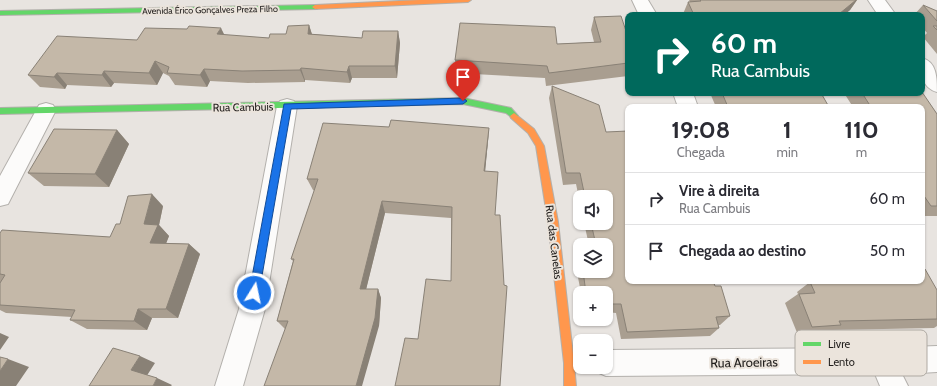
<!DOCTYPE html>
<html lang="pt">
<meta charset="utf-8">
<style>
body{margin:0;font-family:Cabin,sans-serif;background:#f2f2f3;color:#2b2b33;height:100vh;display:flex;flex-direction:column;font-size:15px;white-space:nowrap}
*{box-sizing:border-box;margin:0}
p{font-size:13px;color:#7c7c81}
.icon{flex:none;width:22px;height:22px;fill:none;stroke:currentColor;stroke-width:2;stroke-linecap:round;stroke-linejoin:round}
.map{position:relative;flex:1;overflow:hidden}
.side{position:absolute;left:625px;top:104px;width:300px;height:180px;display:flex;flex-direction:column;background:#fff;border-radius:8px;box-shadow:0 1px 3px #0004}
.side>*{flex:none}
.guide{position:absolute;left:625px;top:12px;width:300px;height:84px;border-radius:8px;box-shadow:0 1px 3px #0004;background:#00695c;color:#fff;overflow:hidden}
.controls{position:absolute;left:573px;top:190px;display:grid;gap:8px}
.controls a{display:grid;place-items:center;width:40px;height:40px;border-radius:8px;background:#fff;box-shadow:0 1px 3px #0004;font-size:20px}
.pin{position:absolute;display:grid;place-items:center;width:34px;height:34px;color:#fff;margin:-41px -17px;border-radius:50% 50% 50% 0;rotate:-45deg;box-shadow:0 0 4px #0007}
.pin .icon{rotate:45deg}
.me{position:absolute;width:44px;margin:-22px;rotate:10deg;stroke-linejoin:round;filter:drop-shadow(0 0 3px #0008)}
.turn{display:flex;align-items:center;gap:14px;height:84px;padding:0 20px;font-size:18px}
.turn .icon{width:52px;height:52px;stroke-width:2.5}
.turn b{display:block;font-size:28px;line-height:34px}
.eta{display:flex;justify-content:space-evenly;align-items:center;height:68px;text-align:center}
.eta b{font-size:24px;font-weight:700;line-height:28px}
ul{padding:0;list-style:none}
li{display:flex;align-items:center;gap:12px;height:52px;padding:0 20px;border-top:1px solid #e1e1e2}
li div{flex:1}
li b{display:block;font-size:15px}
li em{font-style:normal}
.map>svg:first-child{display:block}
</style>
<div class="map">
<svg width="937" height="386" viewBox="0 0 937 386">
<rect width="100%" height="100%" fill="#e8e4e0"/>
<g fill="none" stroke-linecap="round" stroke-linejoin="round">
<defs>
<path id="street" d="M632 0H648L657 15H639Z
M868 0H885L896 15H878Z
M922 58C937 62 937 78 937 92 920 87 922 72 922 58Z
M673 93H693L698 107H678Z
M287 99 294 101 297 106 265 309 243 386H215L239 309 277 106 280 101Z
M46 103 53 105 56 110 8 204 0 206V176L39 105Z
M937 346V372L902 374 908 386H880L875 374 606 376 597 372 594 367H606V350L883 348Z"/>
<path id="fast" d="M315 5H317V9L0 15V11Z
M463 98 511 108 518 116 514 119 506 113 463 104 0 114V108Z"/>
<path id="slow" d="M420 0H471L468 2 315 9 312 7 315 5Z
M514 113 534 129 544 146 558 222 574 363 576 386H564V363L548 222 536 146 528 133 511 118 510 116Z"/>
</defs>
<use href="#street" stroke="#b3b0ac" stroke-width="2"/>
<use href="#fast" stroke="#b3b0ac" stroke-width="2"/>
<use href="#slow" stroke="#b3b0ac" stroke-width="2"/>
<use href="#street" fill="#fcfbfa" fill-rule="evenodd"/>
<use href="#fast" fill="#63d668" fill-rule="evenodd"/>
<use href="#slow" fill="#ff974d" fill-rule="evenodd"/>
</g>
<path fill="#a99e90" d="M689 0H857L850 10 844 15H683V14L688 2H690Z
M923 5 937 11V54L923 37 927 33 922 27V15H914Z
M594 17 628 37V76L546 86 545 78 456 73 455 60 557 44 594 42 591 30Z
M309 25 312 34 362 38 398 31 400 43 397 78H352L350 83 305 80V82L248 83 210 81 207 87 175 85 169 76 163 73 157 85 114 83 111 87 67 85 65 89 40 87 28 75 137 40 224 35 269 38 286 34Z
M552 86 606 132 715 286 730 316 720 325H718L719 328 710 336 621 339 616 313 606 312V293H581L576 267 580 258V271H606V245H589L584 223H606V197H580V203L576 184 563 185 549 98Z
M710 93H821L829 107H716Z
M844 93H922L937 114V216H922V107H853Z
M389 127 489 128 488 141 485 171 495 215 418 339 451 281V218L385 213 366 289H378L381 298 379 326 285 329 277 321 293 261 291 259 315 191 313 190 307 179Z
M117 130 129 144 109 187 44 186 28 173Z
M163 206 159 225 169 236 166 243 189 244 200 254 178 318H152L147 330 87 329 70 320 72 317 6 313 0 310V233L110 237Z
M830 281H922L937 290V326L934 328 833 330 826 334 798 335 785 303 798 294 797 292 810 282Z"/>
<path fill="#898176" d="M856 0H857L850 10 844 15H838Z
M309 25 313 38 308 34Z
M221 28 227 40 217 34Z
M398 31 400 43 397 78 395 66Z
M155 61 163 73 157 85 149 73Z
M349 66 352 78 350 83 347 72Z
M301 68 305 80V82L300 70Z
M204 69 210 81 207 87 200 75Z
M104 71 114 83 111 87 102 75Z
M57 73 67 85 65 89 54 77Z
M489 128 488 141 484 183V171Z
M117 130 129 144 109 187 95 174Z
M152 194 163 206 159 225 169 236 162 254 150 243 144 224Z
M382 201 385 213 364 298 360 289Z
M189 244 200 254 178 318 166 309Z
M378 289 381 298 379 326 362 386H356Z
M138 309 152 318 147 330 134 321Z
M0 333 9 337 0 350Z
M140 356 155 363 146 377 131 370Z
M8 359 29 367 16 386H0V371Z
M157 378 172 385 171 386H153Z"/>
<path fill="#c4b8a8" stroke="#898176" d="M700 0H856L839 14 843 15H694L688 2 701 1Z
M923 5 937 11V21Z
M621 16 628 37V63L549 73 547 66 455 60 460 23 555 27 557 44 601 42 594 17Z
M309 25 308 34 362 38 363 31H398L395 66H349L347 72 301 68 300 70 242 71 204 69 200 75 167 73 169 67 155 61 149 73 104 71 102 75 57 73 54 77 28 75 57 36 137 40 145 28 187 29 189 26 221 28 217 34 269 38 270 34H286L288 26Z
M933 26H937V30Z
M552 86 599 105 606 132 628 131V281H713L715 286H721L730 316 716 317 719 328 627 332 621 304H606V293H586L583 271H606V245H596L591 223H606V197H585L580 173H566Z
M922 92 937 114V206H931L922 193V107H871L862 93H922Z
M722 93H821L829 107H728Z
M391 120 489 128 484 171 498 172 495 215H500L504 285 507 286 500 386H395L405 338 418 339 426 279 451 281 452 207 382 201 360 289H378L375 318 356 386H264L288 321H277L294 259H291L318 179H307L323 123 389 127Z
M54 129 117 130 95 174 28 173Z
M152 194 144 224 158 225 150 243 189 244 166 309H138L134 321 70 320 75 310 0 305V283L5 275 0 274V233L2 230 110 237 116 224H120L128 196Z
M925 269 937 290V319L839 321 841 325 812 327 799 294 815 293 810 282 839 281H922V270Z
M113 348 140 356 131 370 157 378 153 386H89Z
M0 357 8 359 0 371Z"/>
<path fill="#1a73e8" stroke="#114b97" d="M463 98 467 101 463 104 291 109 259 293 258 296 254 298 251 296 249 293 284 104Z"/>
<g text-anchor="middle" stroke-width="4" stroke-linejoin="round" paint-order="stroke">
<g font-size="9" fill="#211e1c" stroke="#ebe4dc">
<text transform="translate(210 10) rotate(-1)" y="3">Avenida Érico Gonçalves Preza Filho</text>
</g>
<g font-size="11" fill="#211e1c" stroke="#ebe4dc">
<text transform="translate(243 107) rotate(-1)" y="4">Rua Cambuis</text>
<text transform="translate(554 242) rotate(83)" y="4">Rua das Canelas</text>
</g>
<g font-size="13" fill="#211e1c" stroke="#ebe4dc">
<text transform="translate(744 362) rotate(-1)" y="5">Rua Aroeiras</text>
</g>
</g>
<rect x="795" y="330" width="132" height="46" rx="6" fill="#ebe4dc" stroke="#aea9a2" stroke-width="1"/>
<rect x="803" y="342" width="18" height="4" fill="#63d668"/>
<rect x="803" y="360" width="18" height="4" fill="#ff974d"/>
<g font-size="11" fill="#211e1c">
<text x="828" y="348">Livre</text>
<text x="828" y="366">Lento</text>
</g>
</svg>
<div class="controls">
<a><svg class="icon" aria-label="sound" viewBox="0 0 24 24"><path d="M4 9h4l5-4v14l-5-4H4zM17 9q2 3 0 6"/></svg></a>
<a><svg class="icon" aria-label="layers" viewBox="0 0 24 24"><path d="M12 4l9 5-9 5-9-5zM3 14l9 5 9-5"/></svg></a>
<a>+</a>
<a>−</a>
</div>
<div class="pin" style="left:463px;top:101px;background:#d93025"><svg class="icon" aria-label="arrive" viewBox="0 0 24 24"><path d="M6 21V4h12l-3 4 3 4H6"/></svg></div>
<svg class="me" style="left:254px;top:293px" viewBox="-20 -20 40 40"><circle r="17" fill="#1a73e8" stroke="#fff" stroke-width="3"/><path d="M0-11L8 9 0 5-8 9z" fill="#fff"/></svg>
<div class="guide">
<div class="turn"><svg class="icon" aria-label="right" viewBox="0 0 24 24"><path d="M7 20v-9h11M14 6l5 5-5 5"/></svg><div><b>60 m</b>Rua Cambuis</div></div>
</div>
<section class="side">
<div class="eta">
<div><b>19:08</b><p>Chegada</p></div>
<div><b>1</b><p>min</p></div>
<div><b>110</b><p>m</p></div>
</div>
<ul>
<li><svg class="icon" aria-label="right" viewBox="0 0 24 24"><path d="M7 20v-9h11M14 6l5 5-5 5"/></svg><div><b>Vire à direita</b><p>Rua Cambuis</p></div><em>60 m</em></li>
<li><svg class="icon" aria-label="arrive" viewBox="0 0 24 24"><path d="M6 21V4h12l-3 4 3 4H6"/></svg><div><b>Chegada ao destino</b></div><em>50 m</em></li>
</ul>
</section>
</div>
